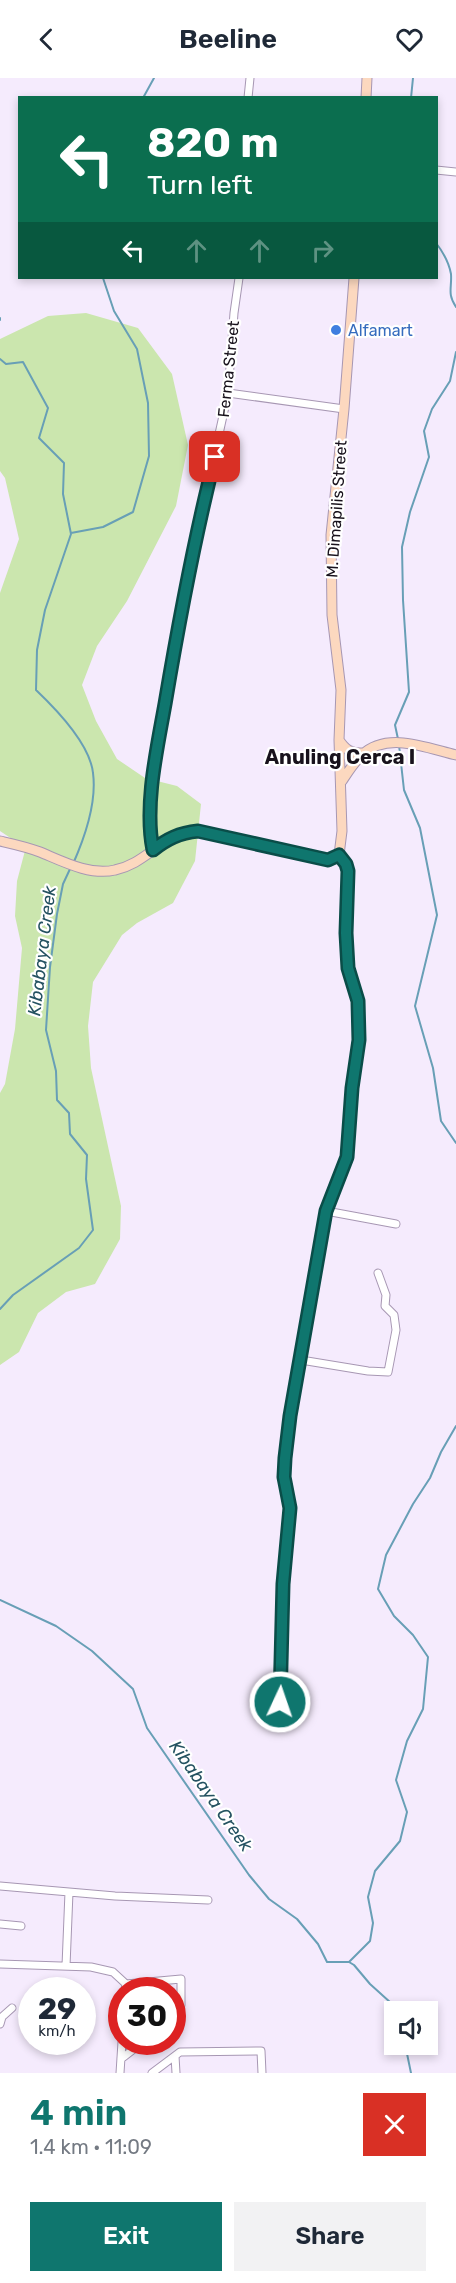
<!DOCTYPE html>
<meta charset="utf-8">
<style>
body{margin:0;font-family:Rubik,sans-serif;background:#f2f2f3;color:#1f2937;height:100vh;display:flex;flex-direction:column;font-size:22px;white-space:nowrap}
*{box-sizing:border-box;margin:0}
p{font-size:20px;color:#747a83}
.icon{flex:none;width:33px;height:33px;fill:none;stroke:currentColor;stroke-width:2;stroke-linecap:round;stroke-linejoin:round}
.map{position:relative;height:1995px;overflow:hidden}
.drawer{display:flex;flex-direction:column;background:#fff;flex:1}
.drawer>*{flex:none}
.hud{position:absolute;left:18px;top:18px;width:420px;height:183px;border-radius:0px;box-shadow:0 3px 9px #0003;background:#0b6e4f;color:#fff;overflow:hidden}
.controls{position:absolute;left:384px;top:1923px;display:grid;gap:12px}
.controls a{display:grid;place-items:center;width:54px;height:54px;border-radius:0px;background:#fff;box-shadow:0 3px 9px #0003;font-size:30px}
.speed{position:absolute;left:18px;top:1899px;display:flex;gap:12px;font-size:30px;font-weight:700;text-align:center}
.speed>*{display:grid;place-content:center;width:78px;height:78px;border-radius:50%;background:#fff;box-shadow:0 3px 9px #0003;line-height:1}
.speed small{font-size:15px;font-weight:400}
.speed .limit{border:9px solid #d22;background:#fff;color:#111}
.pin{position:absolute;display:grid;place-items:center;width:51px;height:51px;color:#fff;margin:-26px;border-radius:12px;box-shadow:0 3px 9px #0006}
.me{position:absolute;width:66px;margin:-33px;rotate:3deg;stroke-linejoin:round;filter:drop-shadow(0 0 4px #0008)}
.turn{display:flex;align-items:center;gap:21px;height:126px;padding:0 30px;font-size:27px}
.turn .icon{width:78px;height:78px;stroke-width:2.5}
.turn b{display:block;font-size:42px;line-height:51px}
.lanes{display:flex;align-items:center;height:57px;padding:0 30px;background:#0003;justify-content:center;gap:30px;direction:ltr}
.lanes .off{opacity:.35}
.round{display:grid;place-items:center;flex:none;width:63px;height:63px;border-radius:0px;background:#f2f2f3}
.headline{display:flex;align-items:center;justify-content:space-between;height:102px;padding:0 30px}
h1{font-size:36px;font-weight:600;line-height:45px;color:#0f766e}
.primary-button{display:flex;gap:12px;margin-top:auto;padding:12px 30px}
.primary-button a{flex:1;height:69px;border-radius:0px;background:#0f766e;color:#fff;font-size:24px;font-weight:600;line-height:69px;text-align:center}
.primary-button a+a{background:#f2f2f3;color:#1f2937}
header{display:flex;justify-content:space-between;align-items:center;height:78px;padding:0 30px;background:#fff;font-size:27px;font-weight:600}
.map>svg:first-child{display:block}
</style>
<header><svg class="icon" aria-label="back" viewBox="0 0 24 24"><path d="M15 5l-7 7 7 7"/></svg>Beeline<svg class="icon" aria-label="heart" viewBox="0 0 24 24"><path d="M12 20l-8-8c-3-5 5-10 8-4 3-6 11-1 8 4z"/></svg></header>
<div class="map">
<svg width="456" height="1995" viewBox="0 0 456 1995">
<rect width="100%" height="100%" fill="#f5ebfd"/>
<path fill="#cbe6ae" d="M86 235 138 250 172 296 188 367 176 428 127 523 97 568 82 607 96 643 117 681 145 700 177 708 201 726 195 783 173 825 137 845 122 857 93 904 88 948 91 990 121 1128 120 1161 95 1206 66 1214 38 1235 19 1274 0 1287V1015L5 1006 15 951 22 870 15 838 17 803 27 765 12 761 0 753V515L19 461 5 400 0 393V261L48 238Z"/>
<g fill="none" stroke-linecap="round" stroke-linejoin="round">
<path stroke="#689fb6" stroke-width="2" d="M143 20 154 0
M411 20 413 0
M436 165C443 174 449 185 451 196 452 211 447 215 456 229
M0 240V242
M0 281 6 286 23 284 48 330 39 360 64 385 63 416 71 456 45 532 37 572 36 612C57 632 90 666 93 695 97 725 85 759 73 786
M71 455 103 449 133 434 149 378 148 325 137 271 114 233 103 200
M398 661 395 647 409 614 403 522 402 469 410 434 429 379 424 353 432 331 450 303 456 274
M399 667 404 712 420 750 437 837 415 928 433 990 441 1043 456 1065
M0 1231 13 1217 79 1170 93 1152 86 1101 87 1077 70 1056 69 1035 57 1022 56 993 46 952 50 889 57 836 63 806 70 791
M0 1522 56 1548 92 1573 133 1611 147 1650 249 1797 269 1821 297 1841 318 1866 327 1884H349L354 1887 370 1906 391 1925 394 1934
M349 1884 370 1863 373 1845 368 1819 375 1793 400 1763 407 1734 396 1702 407 1663 423 1631 428 1579 413 1557 394 1538 378 1511 386 1477 413 1426 430 1400 441 1374 456 1348
M405 1966 411 1995"/>
<defs>
<path id="street" d="M248 20 250 0
M436 92 456 94
M228 315 344 331
M153 772 149 747 161 646 181 529 228 315 234 235 239 200
M326 1133 396 1146
M301 1282 368 1293 388 1294 396 1252 394 1237 385 1228 386 1217 378 1195
M280 1624 284 1486 290 1430 284 1399 285 1380 290 1338 326 1133 347 1079 352 1010 359 962 358 923 348 890 346 855 348 793 346 785 339 777
M0 1808 115 1818 208 1822
M0 1846 21 1848
M0 1886 91 1889 113 1894 126 1906 125 1912
M66 1888 69 1814
M126 1906 181 1901V1927L172 1941
M0 1946 2 1939 12 1930
M175 1978 176 1995
M121 1981 143 1964
M120 1995 122 1964
M152 1995 180 1974 261 1973 262 1995"/>
<path id="secondary" d="M366 20 367 0
M339 662C345 671 351 676 363 675
M342 703C348 694 354 684 362 677 387 653 427 670 456 677
M0 763C13 766 27 769 40 774 62 783 90 798 115 792 148 785 159 757 198 753L328 782 339 777 342 753 339 662 341 612 332 537 331 457 344 331 354 200"/>
</defs>
<use href="#street" stroke="#a797b3" stroke-width="9"/>
<use href="#secondary" stroke="#a797b3" stroke-width="11"/>
<use href="#street" stroke="#fff" stroke-width="7"/>
<use href="#secondary" stroke="#fcd8bf" stroke-width="9"/>
</g>
<g fill="none" stroke-linecap="round" stroke-linejoin="round">
<defs>
<path id="route" d="M215 379C194 461 179 543 165 626 157 671 144 727 153 772 167 761 179 755 198 753L328 782 339 777 346 786 348 793 346 855 348 890 358 923 359 962 352 1010 347 1079 326 1133 290 1338 285 1380 284 1399 290 1430 283 1506 280 1624"/>
</defs>
<use href="#route" stroke="#0a4d48" stroke-width="15"/>
<use href="#route" stroke="#0f766e" stroke-width="10"/>
</g>
<circle fill="#3f7fe0" stroke="#fff" stroke-width="2" cx="336" cy="252" r="6"/>
<g text-anchor="middle" stroke-width="4.5" stroke-linejoin="round" paint-order="stroke">
<g font-size="16" fill="#366cbe" stroke="#fff" text-anchor="start">
<text x="348" y="258">Alfamart</text>
</g>
<g font-size="16" fill="#18121c" stroke="#fff">
<text transform="translate(228 291) rotate(-84)" y="6">Ferma Street</text>
<text transform="translate(336 431) rotate(-86)" y="6">M. Dimapilis Street</text>
</g>
<g font-size="18" font-style="italic" fill="#245261" stroke="#fff">
<text transform="translate(42 873) rotate(-83)" y="6">Kibabaya Creek</text>
<text transform="translate(211 1718) rotate(55)" y="6">Kibabaya Creek</text>
</g>
<g font-size="20" font-weight="bold" fill="#18121c" stroke="#fff">
<text x="340" y="686">Anuling Cerca I</text>
</g>
</g>
</svg>
<div class="controls">
<a><svg class="icon" aria-label="sound" viewBox="0 0 24 24"><path d="M4 9h4l5-4v14l-5-4H4zM17 9q2 3 0 6"/></svg></a>
</div>
<div class="speed"><div>29<small>km/h</small></div><div class="limit">30</div></div>
<div class="pin" style="left:215px;top:379px;background:#d93025"><svg class="icon" aria-label="arrive" viewBox="0 0 24 24"><path d="M6 21V4h12l-3 4 3 4H6"/></svg></div>
<svg class="me" style="left:280px;top:1624px" viewBox="-20 -20 40 40"><circle r="17" fill="#0f766e" stroke="#fff" stroke-width="3"/><path d="M0-11L8 9 0 5-8 9z" fill="#fff"/></svg>
<div class="hud">
<div class="turn"><svg class="icon" aria-label="left" viewBox="0 0 24 24"><path d="M17 20v-9H6M10 6l-5 5 5 5"/></svg><div><b>820 m</b>Turn left</div></div>
<div class="lanes"><svg class="icon" aria-label="left" viewBox="0 0 24 24"><path d="M17 20v-9H6M10 6l-5 5 5 5"/></svg><svg class="icon off" aria-label="ahead" viewBox="0 0 24 24"><path d="M12 20V5M6 11l6-6 6 6"/></svg><svg class="icon off" aria-label="ahead" viewBox="0 0 24 24"><path d="M12 20V5M6 11l6-6 6 6"/></svg><svg class="icon off" aria-label="right" viewBox="0 0 24 24"><path d="M7 20v-9h11M14 6l5 5-5 5"/></svg></div>
</div>
</div>
<section class="drawer">
<div class="headline"><div><h1>4 min</h1><p>1.4 km · 11:09</p></div><a class="round" style="background:#d93025;color:#fff"><svg class="icon" aria-label="close" viewBox="0 0 24 24"><path d="M6 6l12 12M18 6L6 18"/></svg></a></div>
<div class="primary-button"><a>Exit</a><a>Share</a></div>
</section>
